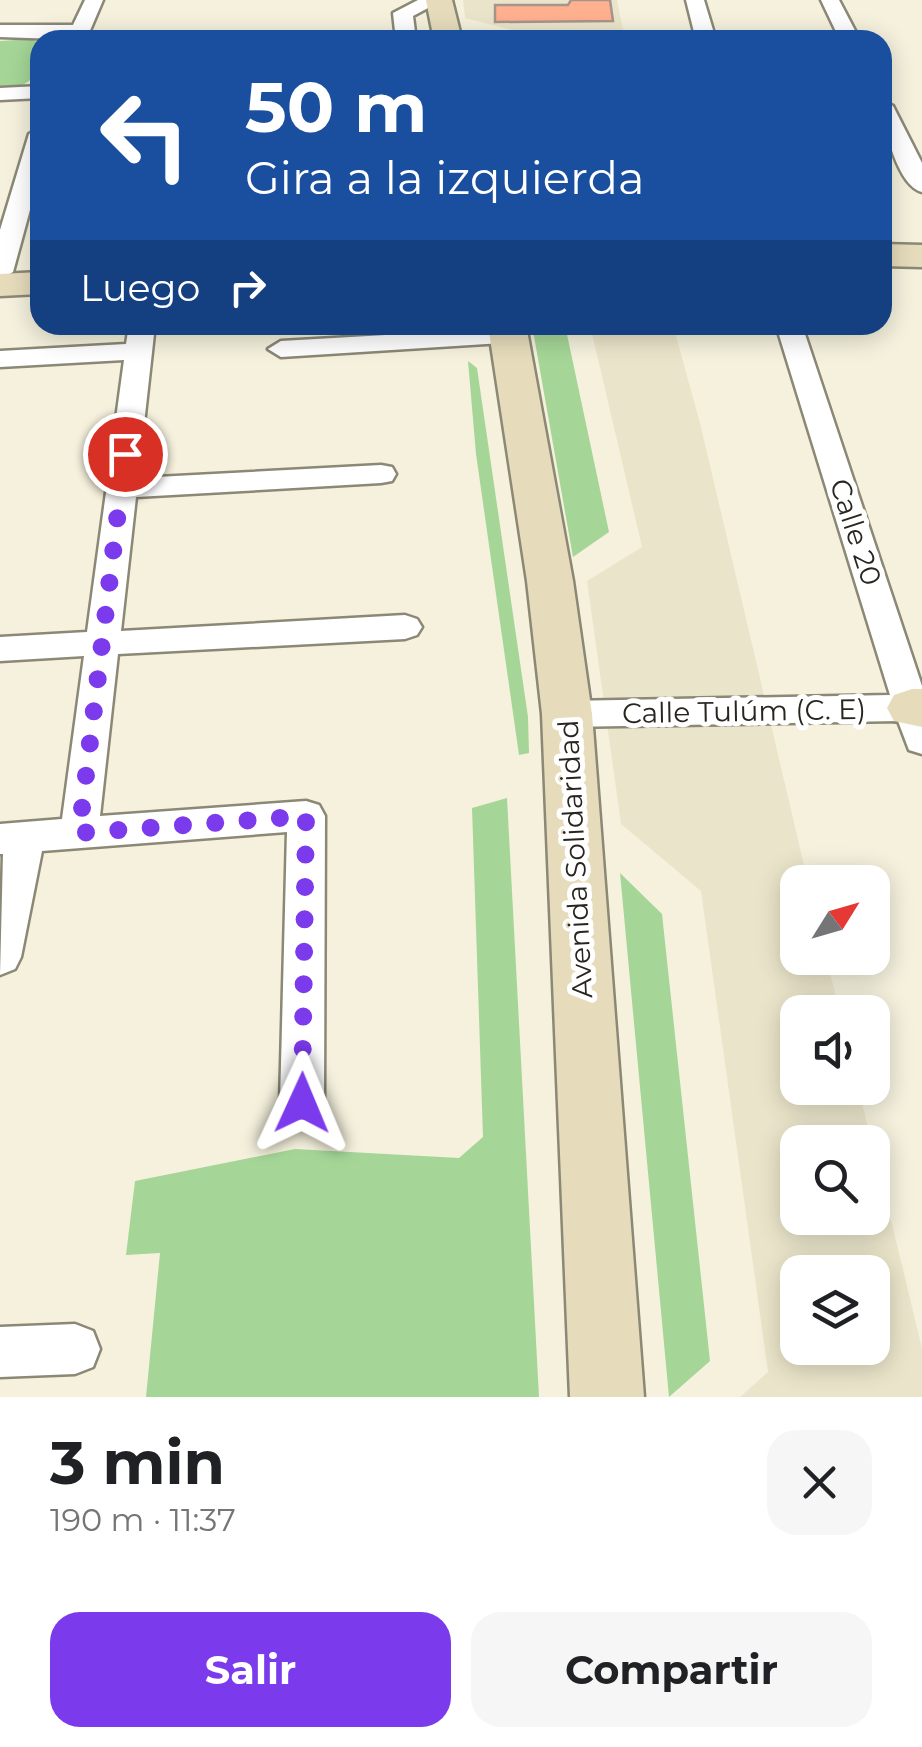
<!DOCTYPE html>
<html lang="es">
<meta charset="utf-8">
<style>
body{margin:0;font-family:Montserrat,sans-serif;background:#f6f6f6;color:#202124;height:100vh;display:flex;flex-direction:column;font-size:38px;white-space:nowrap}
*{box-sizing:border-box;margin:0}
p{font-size:32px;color:#757577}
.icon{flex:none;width:55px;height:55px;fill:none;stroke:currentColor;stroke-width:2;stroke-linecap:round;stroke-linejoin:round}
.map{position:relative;height:1397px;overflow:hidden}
.details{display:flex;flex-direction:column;background:#fff;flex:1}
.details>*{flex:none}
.hud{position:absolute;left:30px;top:30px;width:862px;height:305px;border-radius:30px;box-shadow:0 5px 25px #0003;background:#1a4fa0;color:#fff;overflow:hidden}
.needle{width:65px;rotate:53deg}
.controls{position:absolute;left:780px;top:865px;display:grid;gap:20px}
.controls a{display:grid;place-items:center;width:110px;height:110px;border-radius:20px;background:#fff;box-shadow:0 5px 25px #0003;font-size:50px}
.pin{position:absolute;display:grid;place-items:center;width:85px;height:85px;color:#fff;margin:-42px;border:5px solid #fff;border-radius:50%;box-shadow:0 2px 10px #0007}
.me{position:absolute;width:110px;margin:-55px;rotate:1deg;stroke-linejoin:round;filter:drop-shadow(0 0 8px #0008)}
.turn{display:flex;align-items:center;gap:35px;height:210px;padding:0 50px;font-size:45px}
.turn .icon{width:130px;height:130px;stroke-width:2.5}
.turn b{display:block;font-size:70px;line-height:85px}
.then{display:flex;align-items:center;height:95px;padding:0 50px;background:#0003;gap:20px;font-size:38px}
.round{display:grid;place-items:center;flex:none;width:105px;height:105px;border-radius:30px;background:#f6f6f6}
.headline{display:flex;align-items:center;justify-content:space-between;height:170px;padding:0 50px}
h1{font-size:60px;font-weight:700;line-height:75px}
.cta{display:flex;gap:20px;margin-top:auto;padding:20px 50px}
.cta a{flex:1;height:115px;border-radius:30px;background:#7c3aed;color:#fff;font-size:40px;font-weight:700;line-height:115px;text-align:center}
.cta a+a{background:#f6f6f6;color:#202124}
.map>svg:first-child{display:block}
</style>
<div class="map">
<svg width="922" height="1397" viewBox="0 0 922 1397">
<rect width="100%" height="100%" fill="#f5f1dd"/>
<path fill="#eae5ca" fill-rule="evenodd" d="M463 0H617L625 40H519L516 31 465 18Z
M590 325H673L700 423 808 882H798V958H826L840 1012H798V1088H858L872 1142H798V1218H872L873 1146 922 1348V1397H740L768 1372 701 891 621 824 587 581 642 547ZM798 1272H872V1348H798Z"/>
<path fill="#a5d697" d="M29 39 40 43C40 74 35 87 0 89V41Z
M532 325H565L609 532 573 557Z
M468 361 477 368 528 717 529 753 519 755 476 454Z
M507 798 539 1397H146L160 1253 126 1255 135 1181 295 1149 459 1158 483 1137 472 808Z
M620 873 662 914 710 1361 669 1397Z"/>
<path fill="#feb08f" stroke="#a8948c" stroke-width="2.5" d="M571 0H610L613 21 495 22V5H568Z"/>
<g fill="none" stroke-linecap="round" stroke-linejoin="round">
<defs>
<path id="street" d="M85 0H103L86 40 0 37V25H73Z
M418 0H443L413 16 416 40H396L393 13Z
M686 0H704L716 40H696Z
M821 0H839L860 40H840Z
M40 86V98L0 100V88Z
M882 100 893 106 922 163V192C897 186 882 122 882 100Z
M40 127V173L13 272 0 280V230L29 134Z
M129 325H155L138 478 381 465 392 467 396 474 392 481 381 483 136 497 121 631 405 615 417 619 422 627 417 635 405 639 118 654 100 816 306 801 319 805 325 816 324 1103 318 1118 302 1124 286 1118 280 1103 287 832 42 851 21 957 15 969 0 975 3 854H0V824L62 819 84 656 0 661V637L87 632 124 360 0 367V351L126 344Z
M776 325H802L922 686V754L909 750 898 721 567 727 554 723 549 714 554 705 567 701 890 695Z
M508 328 521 336 517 342 281 357 268 349 281 341Z
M75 1324 93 1331 100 1349 93 1367 75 1374 0 1377V1327Z"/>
<path id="secondary" d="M426 0H452L462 40H434Z
M882 244 922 245V267L882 266Z
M40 272V294L0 296V274Z
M488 325H526L573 581 592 714 644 1397H570L542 714 527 581Z
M912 689H922V727L894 721 887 708 894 695Z"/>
</defs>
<use href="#street" stroke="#8b8876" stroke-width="5"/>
<use href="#secondary" stroke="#8b8876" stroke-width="5"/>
<use href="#street" fill="#fff" fill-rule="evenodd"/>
<use href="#secondary" fill="#e6dcbc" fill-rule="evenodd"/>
</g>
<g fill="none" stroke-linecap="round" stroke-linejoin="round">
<path stroke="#7c3aed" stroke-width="18" stroke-dasharray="0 32.4" d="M125 454 79 833 306 816 302 1103"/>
</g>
<g text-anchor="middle" stroke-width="10" stroke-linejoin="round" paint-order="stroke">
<g font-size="28" fill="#27251e" stroke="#fff">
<text transform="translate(856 532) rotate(72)" y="10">Calle 20</text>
<text transform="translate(744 711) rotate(-1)" y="10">Calle Tulúm (C. E)</text>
<text transform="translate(575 859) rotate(-93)" y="10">Avenida Solidaridad</text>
</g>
</g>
</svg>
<div class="controls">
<a><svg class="needle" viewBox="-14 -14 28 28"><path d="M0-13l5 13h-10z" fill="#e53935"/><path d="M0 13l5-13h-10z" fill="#757577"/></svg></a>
<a><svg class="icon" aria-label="sound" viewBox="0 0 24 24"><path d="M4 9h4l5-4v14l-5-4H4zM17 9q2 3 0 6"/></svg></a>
<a><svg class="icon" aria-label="search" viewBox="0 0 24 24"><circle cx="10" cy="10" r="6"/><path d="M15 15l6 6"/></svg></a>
<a><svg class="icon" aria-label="layers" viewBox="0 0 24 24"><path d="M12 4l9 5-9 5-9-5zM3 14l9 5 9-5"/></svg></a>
</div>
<div class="pin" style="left:125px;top:454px;background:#d93025"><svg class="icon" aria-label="arrive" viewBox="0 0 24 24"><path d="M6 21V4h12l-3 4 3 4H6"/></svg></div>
<svg class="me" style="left:302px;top:1103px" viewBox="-20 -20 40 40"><path d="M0-17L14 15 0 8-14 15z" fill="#7c3aed" stroke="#fff" stroke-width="4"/></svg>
<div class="hud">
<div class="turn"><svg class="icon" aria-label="left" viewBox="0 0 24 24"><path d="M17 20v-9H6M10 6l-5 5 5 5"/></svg><div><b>50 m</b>Gira a la izquierda</div></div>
<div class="then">Luego<svg class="icon" aria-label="right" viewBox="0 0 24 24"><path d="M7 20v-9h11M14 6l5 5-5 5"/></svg></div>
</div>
</div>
<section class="details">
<div class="headline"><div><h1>3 min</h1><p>190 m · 11:37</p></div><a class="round"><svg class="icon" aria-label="close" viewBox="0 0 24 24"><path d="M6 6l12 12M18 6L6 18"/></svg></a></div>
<div class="cta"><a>Salir</a><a>Compartir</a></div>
</section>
